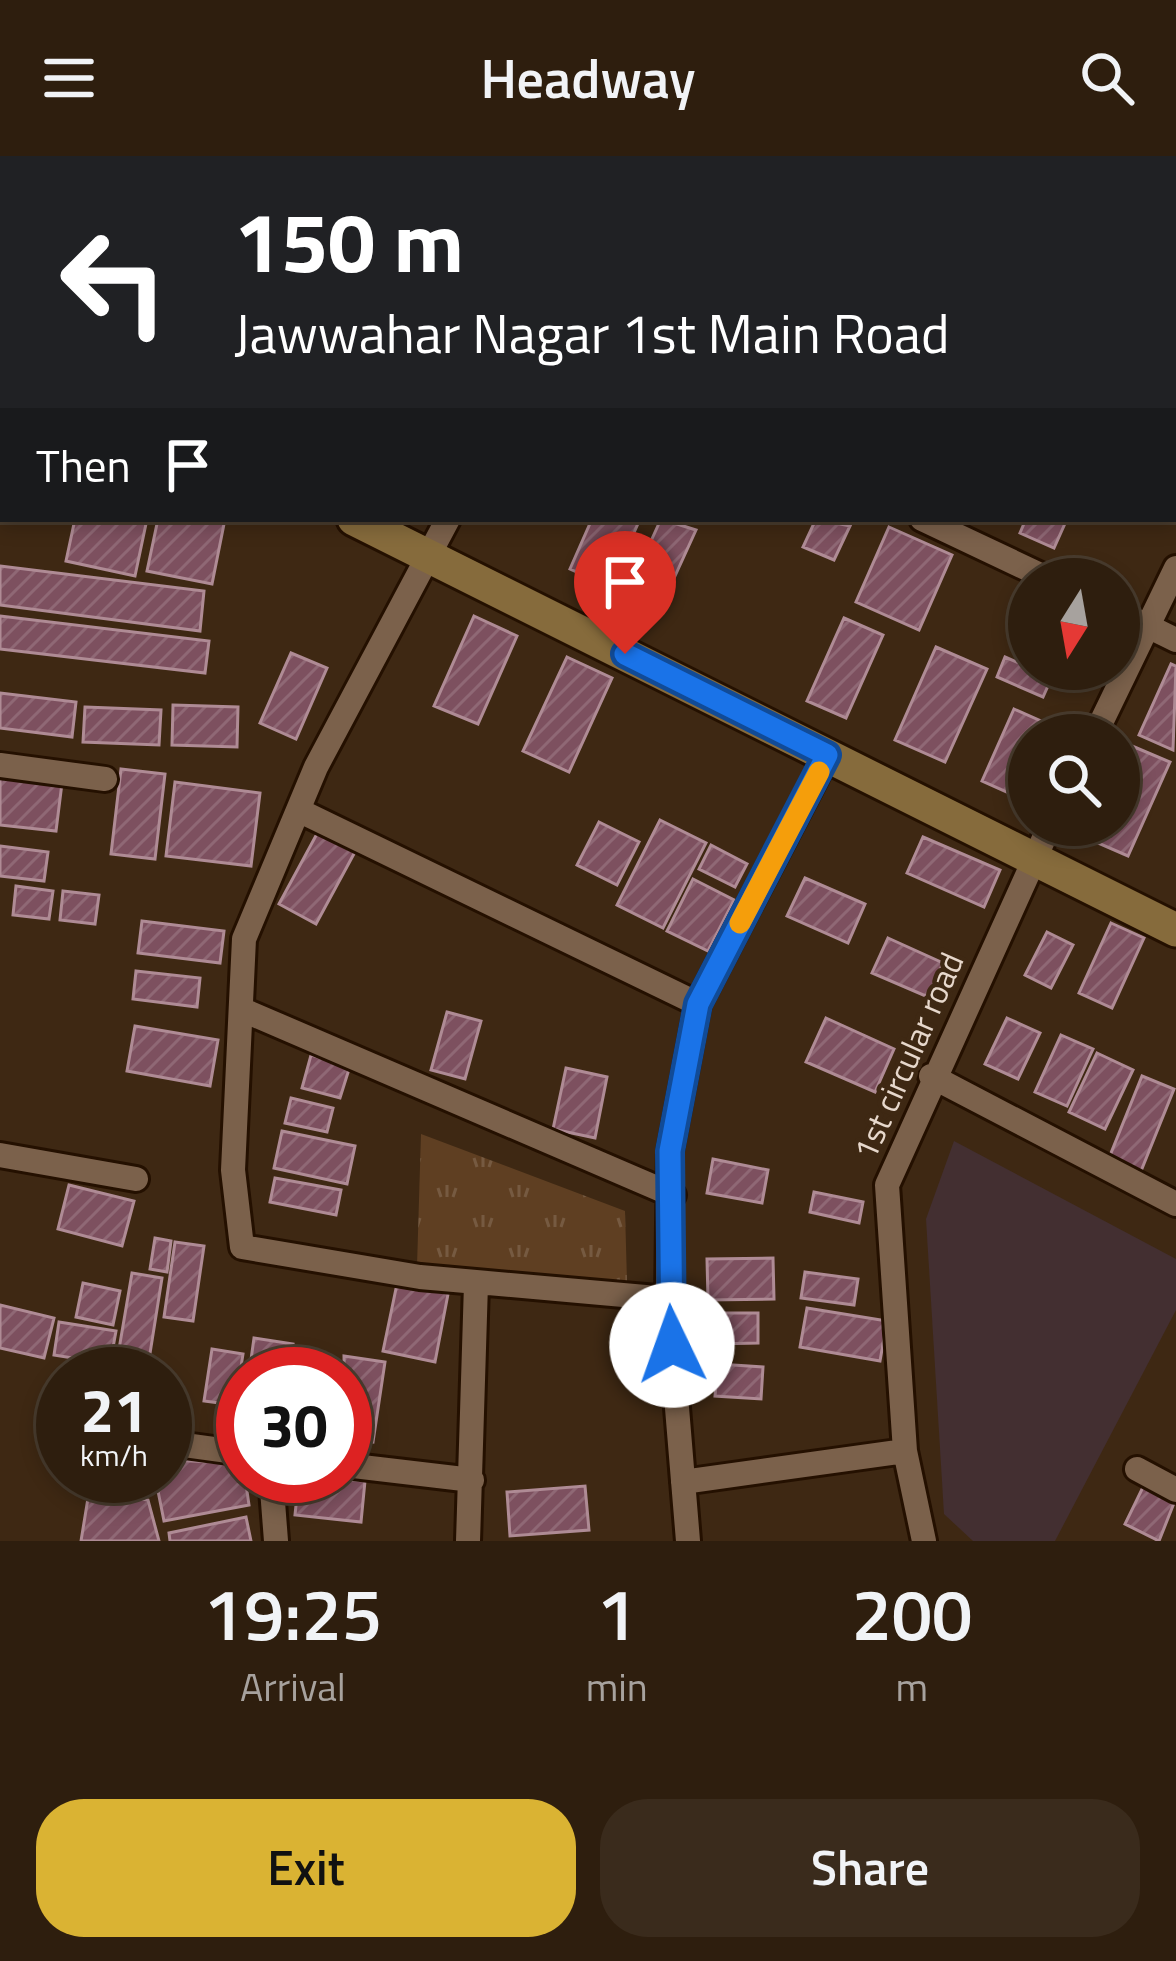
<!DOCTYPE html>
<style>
body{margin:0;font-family:"Titillium Web",sans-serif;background:#3a2b1c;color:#f1f3f6;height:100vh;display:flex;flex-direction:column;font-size:45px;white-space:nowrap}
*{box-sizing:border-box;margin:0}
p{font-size:39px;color:#a7a29e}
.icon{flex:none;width:66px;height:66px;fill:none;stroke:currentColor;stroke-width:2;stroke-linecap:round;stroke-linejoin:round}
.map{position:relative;height:1385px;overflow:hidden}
.side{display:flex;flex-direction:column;background:#2e1e0e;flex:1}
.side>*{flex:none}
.guide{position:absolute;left:0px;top:0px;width:1176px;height:366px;box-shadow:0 6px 18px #0003,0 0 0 3px #493c2e;background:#202124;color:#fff;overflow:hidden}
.needle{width:78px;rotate:191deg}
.controls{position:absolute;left:1008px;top:402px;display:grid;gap:24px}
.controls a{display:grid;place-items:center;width:132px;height:132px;border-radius:50%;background:#2e1e0e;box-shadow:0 6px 18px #0003,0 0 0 3px #493c2e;font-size:60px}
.speed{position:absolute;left:36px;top:1191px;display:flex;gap:24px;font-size:60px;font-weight:700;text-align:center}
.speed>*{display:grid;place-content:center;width:156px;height:156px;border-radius:50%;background:#2e1e0e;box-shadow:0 6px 18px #0003,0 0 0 3px #493c2e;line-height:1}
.speed small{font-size:30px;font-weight:400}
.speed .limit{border:18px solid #d22;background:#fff;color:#111}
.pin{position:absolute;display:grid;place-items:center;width:102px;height:102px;color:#fff;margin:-123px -51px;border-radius:50% 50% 50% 0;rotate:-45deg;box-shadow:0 0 12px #0007}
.pin .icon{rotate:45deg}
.me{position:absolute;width:132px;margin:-66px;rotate:357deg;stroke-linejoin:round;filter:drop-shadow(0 0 9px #0008)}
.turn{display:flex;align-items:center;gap:42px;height:252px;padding:0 36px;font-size:54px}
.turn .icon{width:156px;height:156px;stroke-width:2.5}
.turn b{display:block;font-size:84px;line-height:102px}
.then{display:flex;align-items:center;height:114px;padding:0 36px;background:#0003;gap:24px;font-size:45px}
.eta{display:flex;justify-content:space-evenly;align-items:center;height:204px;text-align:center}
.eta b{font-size:72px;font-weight:600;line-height:84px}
.cta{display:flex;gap:24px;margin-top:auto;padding:24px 36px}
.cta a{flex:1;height:138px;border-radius:48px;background:#dab333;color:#111;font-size:48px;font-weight:600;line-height:138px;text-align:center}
.cta a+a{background:#3a2b1c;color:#f1f3f6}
header{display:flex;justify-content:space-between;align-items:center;height:156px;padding:0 36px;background:#2e1e0e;font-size:54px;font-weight:600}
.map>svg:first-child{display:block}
</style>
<header><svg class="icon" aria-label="menu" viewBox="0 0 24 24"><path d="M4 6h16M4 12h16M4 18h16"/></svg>Headway<svg class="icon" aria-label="search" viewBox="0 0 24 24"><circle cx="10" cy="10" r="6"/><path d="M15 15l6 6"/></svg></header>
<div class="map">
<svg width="1176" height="1385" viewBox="0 0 1176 1385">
<defs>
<pattern id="park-tufts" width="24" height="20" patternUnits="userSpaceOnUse" patternTransform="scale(3)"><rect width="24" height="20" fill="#5f3f22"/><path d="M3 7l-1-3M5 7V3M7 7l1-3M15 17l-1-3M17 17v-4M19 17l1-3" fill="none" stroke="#765a41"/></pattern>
<pattern id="building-hatch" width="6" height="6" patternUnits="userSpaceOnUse" patternTransform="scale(3)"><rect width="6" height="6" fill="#7d505f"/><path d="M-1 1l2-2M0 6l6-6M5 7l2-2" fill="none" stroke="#8f6875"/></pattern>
</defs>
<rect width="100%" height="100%" fill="#3e2813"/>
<path fill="#432f31" d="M954 985 1176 1103V1154L1055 1385H973L944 1358 926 1063Z"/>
<path fill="url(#park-tufts)" d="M421 978 625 1055 627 1126 417 1111Z"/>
<path fill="url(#building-hatch)" stroke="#af8b95" stroke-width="3" d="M75 363H147L135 420 66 405Z
M158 363H225L212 428 147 415Z
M592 363H640L610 431 570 413Z
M661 363 696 374 659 455 626 440Z
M816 363 850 370 834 404 803 391Z
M1026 363H1067L1054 392 1020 377Z
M889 371 952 399 919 474 856 446Z
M0 410 204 435 200 475 0 449Z
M0 460 209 485 205 517 0 493Z
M474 460 517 480 478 568 434 550Z
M844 462 883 479 846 562 807 545Z
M936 491 987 513 945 606 895 584Z
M291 497 327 512 296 583 260 567Z
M567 501 612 522 569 616 523 595Z
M1005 501 1052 521 1043 541 997 521Z
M1171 508 1176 510 1173 594 1139 579Z
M0 537 76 546 72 581 0 572Z
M173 549 238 551 237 591 172 589Z
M85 551 161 554 159 589 83 586Z
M1014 553 1059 573 1056 579H1029L1027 645 982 625Z
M1132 590 1170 606 1128 700 1091 684 1097 669H1119V620Z
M0 612 63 619 56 675 0 669Z
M121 613 165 618 155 703 111 698Z
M175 626 260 637 251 710 166 700Z
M660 664 706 687 663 772 617 749Z
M599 666 639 686 617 729 577 709Z
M319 674 356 694 316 768 279 748Z
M923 681 1000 714 984 751 907 717Z
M711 689 747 708 735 731 699 713Z
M0 690 48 696 44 725 0 720Z
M805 722 865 748 848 787 787 760Z
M693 723 734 744 708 795 667 775Z
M16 730 53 735 49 763 13 759Z
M63 735 99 739 95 768 60 764Z
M142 765 224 775 220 807 138 797Z
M1111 767 1144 782 1112 852 1079 837Z
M1047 776 1073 789 1051 832 1025 819Z
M888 782 943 807 928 841 872 817Z
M136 815 200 822 197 851 133 843Z
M447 856 481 865 465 923 431 914Z
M826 862 894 893 875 936 806 906Z
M1007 862 1040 877 1018 923 985 908Z
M135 870 218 884 210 930 127 915Z
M1061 879 1093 893 1067 950 1035 936Z
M1097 897 1133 914 1105 973 1069 956Z
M311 899 350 910 340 942 302 932Z
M566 912 607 921 595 982 553 973Z
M1142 920 1174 933 1139 1020 1107 1007Z
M291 942 333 952 327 976 285 967Z
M282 975 355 990 347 1028 274 1012Z
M713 1003 768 1014 762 1047 707 1037Z
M275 1022 341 1034 336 1059 270 1046Z
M69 1029 134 1045 122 1090 58 1073Z
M814 1036 863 1046 859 1067 810 1056Z
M155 1082 171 1085 167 1116 150 1113Z
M175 1086 204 1090 193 1165 164 1161Z
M773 1102 774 1143 708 1144 707 1103Z
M805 1116 858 1123 854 1149 801 1142Z
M132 1117 162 1122 148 1210 117 1205Z
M398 1123 449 1133 435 1206 383 1195Z
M83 1127 120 1135 113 1169 76 1161Z
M0 1149 54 1162 44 1202 0 1192Z
M807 1152 887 1165 880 1205 800 1191Z
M713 1157H758V1187L714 1188Z
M59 1166 116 1175 110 1208 54 1199Z
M254 1182 293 1188 289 1218H249Z
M212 1193 243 1198 235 1249 204 1245Z
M344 1200 385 1206 373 1286 345 1282Z
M718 1208 763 1211 761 1243 715 1240Z
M165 1304 243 1307 249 1349 164 1365 155 1320H165Z
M92 1320H141L138 1334 91 1327Z
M299 1320 365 1325 361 1366 295 1359Z
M1145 1327 1176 1342 1159 1385 1125 1368Z
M585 1330 589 1374 510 1380 507 1336Z
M89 1336 148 1344 159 1385H81Z
M246 1361 251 1385H170L169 1377Z"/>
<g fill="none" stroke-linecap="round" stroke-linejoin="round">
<defs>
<path id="street" d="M618 0 624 3
M1125 0 1132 3
M46 3 47 0
M1173 4 1175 0
M1173 23 1176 24
M0 184 3 172
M1173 288 1176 290
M448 363 316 611 244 783 233 1014 242 1091 420 1121 668 1143
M922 363 1049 423
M1119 456 1176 484
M1095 579 1176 412
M0 609 105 623
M298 654 698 848
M243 854 673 1039
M931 920 1176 1048
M0 999 136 1023
M177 1288 243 1297
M345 1309 472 1324
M1137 1313 1176 1334
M271 1320 276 1385
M683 1326 905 1295
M468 1385 476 1128
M688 1385 668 1143 670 995 698 848 827 600
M924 1385 905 1295 887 1029 1050 669"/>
<path id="secondary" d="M0 283 3 284
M354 363 1176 774"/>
</defs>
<use href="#street" stroke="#241000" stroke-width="30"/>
<use href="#secondary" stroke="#241000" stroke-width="39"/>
<use href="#street" stroke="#7b614b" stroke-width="24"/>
<use href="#secondary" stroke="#866b3c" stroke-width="33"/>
</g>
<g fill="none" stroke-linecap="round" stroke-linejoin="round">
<defs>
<path id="route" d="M625 498 827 599 698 848 670 995 672 1189"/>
</defs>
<use href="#route" stroke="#114b97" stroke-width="30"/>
<use href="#route" stroke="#1a73e8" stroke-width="21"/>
<path stroke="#f59e0b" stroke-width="21" d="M740 767 819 616"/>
</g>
<g text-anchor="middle" stroke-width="9" stroke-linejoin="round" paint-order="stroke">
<g font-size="33" fill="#e7d8cc" stroke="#3e2813">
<text transform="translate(908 900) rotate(-66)" y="12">1st circular road</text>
</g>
</g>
</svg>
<div class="controls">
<a><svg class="needle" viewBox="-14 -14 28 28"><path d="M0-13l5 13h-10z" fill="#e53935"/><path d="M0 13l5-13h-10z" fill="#a7a29e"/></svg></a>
<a><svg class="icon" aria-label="search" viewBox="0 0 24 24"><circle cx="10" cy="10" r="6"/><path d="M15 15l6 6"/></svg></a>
</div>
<div class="speed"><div>21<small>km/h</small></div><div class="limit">30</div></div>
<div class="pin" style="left:625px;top:498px;background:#d93025"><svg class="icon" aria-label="arrive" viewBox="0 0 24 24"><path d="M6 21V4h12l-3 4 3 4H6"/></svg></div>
<svg class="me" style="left:672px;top:1189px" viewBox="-20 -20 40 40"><circle r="19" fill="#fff"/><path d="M0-13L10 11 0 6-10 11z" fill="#1a73e8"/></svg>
<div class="guide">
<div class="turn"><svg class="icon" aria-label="left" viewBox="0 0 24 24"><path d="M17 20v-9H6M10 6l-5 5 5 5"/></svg><div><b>150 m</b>Jawwahar Nagar 1st Main Road</div></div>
<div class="then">Then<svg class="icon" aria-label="arrive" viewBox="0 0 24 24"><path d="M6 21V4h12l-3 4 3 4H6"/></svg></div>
</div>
</div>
<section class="side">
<div class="eta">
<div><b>19:25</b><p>Arrival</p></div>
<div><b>1</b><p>min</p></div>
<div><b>200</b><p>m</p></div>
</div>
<div class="cta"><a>Exit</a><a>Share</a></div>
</section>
